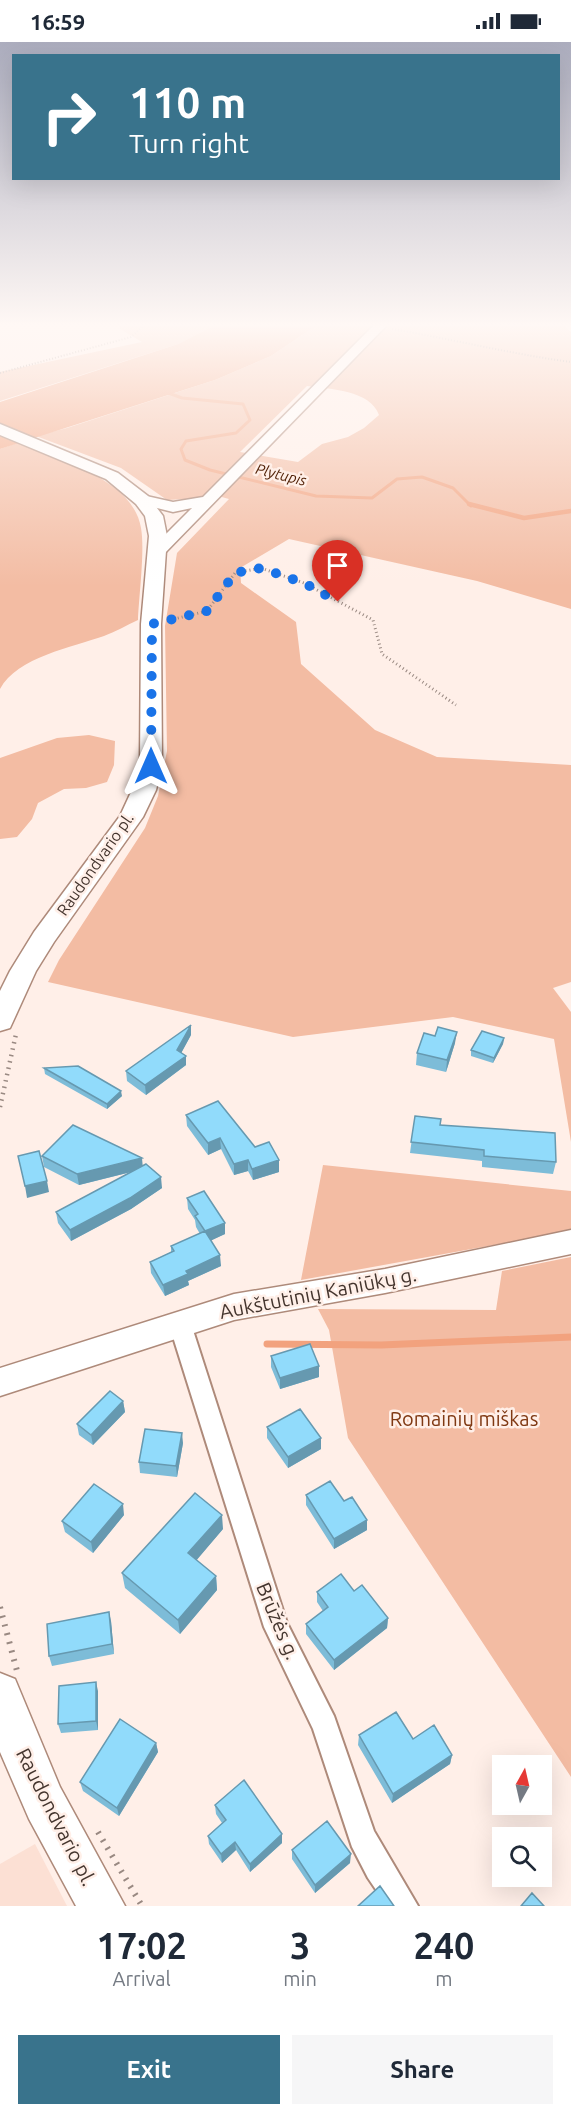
<!DOCTYPE html>
<meta charset="utf-8">
<style>
body{margin:0;font-family:Ubuntu,sans-serif;background:#f6f6f7;color:#1f2937;height:100vh;display:flex;flex-direction:column;font-size:22px;white-space:nowrap}
*{box-sizing:border-box;margin:0}
p{font-size:20px;color:#747a83}
.icon{flex:none;width:33px;height:33px;fill:none;stroke:currentColor;stroke-width:2;stroke-linecap:round;stroke-linejoin:round}
.map{position:relative;height:1864px;overflow:hidden}
.details{display:flex;flex-direction:column;background:#fff;flex:1}
.details>*{flex:none}
.hud{position:absolute;left:12px;top:12px;width:548px;height:126px;border-radius:0px;box-shadow:0 6px 24px #0002;background:#39738c;color:#fff;overflow:hidden}
.needle{width:39px;rotate:8deg}
.fabs{position:absolute;left:492px;top:1713px;display:grid;gap:12px}
.fabs a{display:grid;place-items:center;width:60px;height:60px;border-radius:0px;background:#fff;box-shadow:0 6px 24px #0002;font-size:30px}
.pin{position:absolute;display:grid;place-items:center;width:51px;height:51px;color:#fff;margin:-62px -26px;border-radius:50% 50% 50% 0;rotate:-45deg;box-shadow:0 0 6px #0007}
.pin .icon{rotate:45deg}
.me{position:absolute;width:66px;margin:-33px;rotate:0deg;stroke-linejoin:round;filter:drop-shadow(0 0 4px #0008)}
.turn{display:flex;align-items:center;gap:21px;height:126px;padding:0 18px;font-size:27px}
.turn .icon{width:78px;height:78px;stroke-width:2.5}
.turn b{display:block;font-size:42px;line-height:51px}
.eta{display:flex;justify-content:space-evenly;align-items:center;height:102px;text-align:center}
.eta b{font-size:36px;font-weight:700;line-height:42px}
.primary-button{display:flex;gap:12px;margin-top:auto;padding:12px 18px}
.primary-button a{flex:1;height:69px;border-radius:0px;background:#39738c;color:#fff;font-size:24px;font-weight:700;line-height:69px;text-align:center}
.primary-button a+a{background:#f6f6f7;color:#1f2937}
.status{display:flex;justify-content:space-between;align-items:center;height:42px;padding:0 30px;background:#fff;direction:ltr}
.status svg{height:16px;fill:currentColor}
.map>svg:first-child{display:block}
</style>
<div class="status"><b>16:59</b><svg viewBox="0 0 49 12"><path d="M0 12V9h3v3zM5 12V6h3v6zM10 12V3h3v9zM15 12V0h3v12zM26 1h20v11H26zM47 4h2v5h-2z"/></svg></div>
<div class="map">
<svg width="571" height="1864" viewBox="0 0 571 1864">
<rect width="100%" height="100%" fill="#ffefe8"/>
<path fill="#fce0d4" d="M35 1802 67 1864H0V1822Z"/>
<path fill="#f3bca3" fill-rule="evenodd" d="M317 283H563L571 290V567L477 539 289 497 240 526 241 541 296 580 301 622 375 688 437 715 571 723V940L553 946 571 970V1100L554 997 453 975 293 995 48 940 59 918 145 786 158 754 167 709 165 584 177 511 229 457 207 451 205 456 167 458 121 426 36 394 67 386 215 338 271 314ZM307 344C330 347 370 348 379 373L364 386 348 395 322 402 298 420 240 410Z
M119 284 215 283 178 302 0 359V330L142 300 120 287Z
M17 401C56 417 133 436 141 486 145 507 139 554 138 578 127 583 115 590 104 594 73 605 17 615 0 647V407Z
M89 693 115 699 114 723 107 740 86 746 64 747 38 761 32 777 17 795 0 797V716L57 696Z
M323 1123 571 1149V1189L301 1238Z
M571 1215V1735L348 1396 329 1288 318 1267 496 1268 502 1229Z"/>
<path fill="#f2a27e" d="M215 283H317L271 314 215 338 0 407V360L178 302Z"/>
<g fill="none" stroke-linecap="round" stroke-linejoin="round">
<path stroke="#f2a27e" stroke-width="3" d="M163 349 182 356 243 362 250 378 236 391 186 399 181 407 185 418 210 428 316 454 372 456 397 437 422 435 453 446 471 464"/>
<path stroke="#f2a27e" stroke-width="4.5" d="M469 462 524 476 571 469"/>
<path stroke="#f2a27e" stroke-width="7" d="M267 1302 381 1303 571 1295"/>
<defs>
<path id="street" d="M180 1273 187 1276 191 1282 287 1581 334 1674 374 1789 418 1864H387L368 1836 352 1805 313 1687 264 1585 169 1282 173 1276Z"/>
<path id="secondary" d="M374 283H387L163 513H151L149 510 151 507 192 466 173 470 137 461 134 458 137 455 142 453 173 460 203 455Z
M571 1188V1212L385 1251 234 1278 0 1354V1326L234 1252 385 1227Z"/>
<path id="primary" d="M0 382 118 431 148 454 163 474 167 494 161 582 162 724 156 748 143 775 54 900 36 929 10 986 0 989V949L10 929 34 890 120 774 132 748 140 724 141 582 149 494 145 474 136 462 106 437 0 393Z
M0 1631 15 1637 60 1745 125 1864H76L29 1777 0 1710Z"/>
</defs>
<use href="#street" stroke="#ae8a7a" stroke-width="4"/>
<use href="#secondary" stroke="#ae8a7a" stroke-width="3"/>
<use href="#primary" stroke="#ae8a7a" stroke-width="3"/>
<path stroke="#998982" stroke-width="2" stroke-dasharray="1 2" stroke-linecap="butt" d="M392 287C452 297 511 312 571 320
M0 331 131 295 144 283"/>
<path stroke="#998982" stroke-width="3" stroke-dasharray="1 3" stroke-linecap="butt" d="M170 578 207 569 235 531 261 526 304 541 373 578 382 612 456 663"/>
<path stroke="#998982" stroke-width="4.5" stroke-dasharray="1.5 5" stroke-linecap="butt" d="M0 1065 16 992"/>
<path stroke="#998982" stroke-width="6" stroke-dasharray="2 7" stroke-linecap="butt" d="M0 1565 17 1629
M98 1790 142 1864"/>
<use href="#street" fill="#fff" fill-rule="evenodd"/>
<use href="#secondary" fill="#fff" fill-rule="evenodd"/>
<use href="#primary" fill="#fff" fill-rule="evenodd"/>
</g>
<path fill="#7dbcd8" d="M191 993 181 1011 186 1014V1023L146 1053 127 1039 126 1029Z
M435 994 455 1001 446 1030 416 1023 417 1011Z
M504 996 503 1002 493 1021 471 1014V1008Z
M44 1026 122 1054 107 1067 45 1032Z
M186 1073 255 1105 279 1118V1130L253 1138 248 1129 234 1133 221 1107 208 1113 187 1084Z
M415 1074 556 1120 553 1132 482 1125V1119L410 1111Z
M42 1114 143 1124 162 1146 131 1167 71 1199 58 1181 56 1170 131 1130 79 1143 44 1125Z
M187 1156 225 1181V1192L211 1198 221 1224 188 1239 189 1243 165 1254 151 1231 150 1220 171 1210V1204L200 1192 196 1185 195 1178 188 1167Z
M271 1314 319 1335 280 1347 271 1325Z
M123 1359 125 1370 93 1403 79 1393 77 1382Z
M267 1385 321 1396V1407L288 1426 267 1396Z
M183 1401 177 1435 140 1431 139 1420Z
M306 1453 344 1459 367 1488 334 1507 306 1463Z
M124 1473 93 1511 65 1490 62 1479Z
M223 1487 196 1518 216 1534 217 1548 180 1592 125 1546 122 1531Z
M354 1549 388 1576 387 1586 334 1628 306 1592V1582L323 1569 317 1560V1550Z
M111 1579 114 1612 52 1624 49 1614Z
M98 1649V1688L61 1691 58 1682Z
M359 1693 413 1697 452 1713 450 1722 392 1761 358 1703Z
M156 1701 158 1710 119 1774 83 1749 80 1740Z
M215 1763 282 1792V1801L250 1830 236 1808 222 1821 209 1802 208 1794 222 1781 216 1772Z
M292 1808 350 1821 315 1851 292 1817Z"/>
<path fill="#6699b0" d="M191 983V993L178 1017 177 1008Z
M457 990 455 1001 446 1030 447 1018Z
M504 996 503 1002 493 1021 494 1016Z
M186 1014V1023L146 1053 145 1043Z
M121 1049 122 1054 107 1067V1062Z
M220 1096 221 1107 208 1113V1101Z
M142 1116 143 1127 79 1143 77 1132Z
M248 1118V1129L234 1133V1122Z
M279 1118V1130L253 1138 252 1127Z
M161 1135 162 1146 131 1167 71 1199 70 1188Z
M47 1139 49 1150 27 1156 25 1144Z
M225 1181V1192L206 1201 205 1189Z
M220 1213 221 1224 188 1239 189 1243 165 1254 163 1243 186 1229Z
M319 1324V1335L280 1347V1336Z
M123 1359 125 1370 93 1403 91 1393Z
M182 1391 183 1401 177 1435 176 1424Z
M321 1396V1407L288 1426V1415Z
M123 1462 124 1473 93 1511 91 1500Z
M222 1473 223 1487 190 1526 188 1511Z
M367 1478V1488L334 1507V1497Z
M216 1534 217 1548 180 1592 178 1578Z
M109 1570 111 1579 114 1612 112 1602Z
M388 1576 387 1586 334 1628V1618Z
M96 1640 98 1649V1688L96 1679Z
M156 1701 158 1710 119 1774 117 1766Z
M452 1713 450 1722 392 1761 393 1752Z
M282 1792V1801L250 1830V1822Z
M235 1800 236 1808 222 1821 221 1812Z
M351 1812 350 1821 315 1851V1843Z"/>
<path fill="#91dbfb" stroke="#6699b0" stroke-width="1.5" d="M191 983 177 1008 186 1014 145 1043 126 1029Z
M438 985 457 990 447 1018 417 1011 424 991 435 994Z
M482 989 504 996 494 1016 471 1008Z
M78 1024 121 1049 107 1062 44 1026Z
M218 1059 255 1105 269 1100 279 1118 252 1127 248 1118 234 1122 220 1096 208 1101 186 1073Z
M415 1074 441 1077 440 1083 555 1091 556 1120 484 1114V1108L411 1100Z
M73 1083 142 1116 77 1132 42 1114Z
M39 1109 47 1139 25 1144 18 1114Z
M146 1122 161 1135 130 1156 70 1188 56 1170Z
M204 1149 225 1181 205 1189 195 1174 198 1172 187 1156Z
M205 1189 220 1213 186 1229 188 1232 163 1243 150 1220 174 1209 171 1204Z
M310 1302 319 1324 280 1336 271 1314Z
M110 1349 123 1359 91 1393 77 1382Z
M300 1367 321 1396 288 1415 267 1385Z
M145 1387 182 1391 176 1424 139 1420Z
M330 1439 344 1459 352 1455 367 1478 334 1497 306 1453Z
M94 1442 123 1462 91 1500 62 1479Z
M195 1451 222 1473 188 1511 216 1534 178 1578 122 1531Z
M341 1532 354 1549 362 1543 388 1576 334 1618 306 1582 328 1565 317 1550Z
M109 1570 112 1602 49 1614 47 1582Z
M96 1640V1679L58 1682 59 1644Z
M396 1670 413 1697 434 1683 452 1713 393 1752 359 1693Z
M120 1677 156 1701 117 1766 80 1740Z
M244 1738 282 1792 250 1822 235 1800 221 1812 208 1794 226 1778 215 1763Z
M327 1779 351 1812 315 1843 292 1808Z
M380 1844 394 1864H358Z
M532 1851 544 1864H521Z"/>
<linearGradient id="sky" x2="0" y2="1"><stop stop-color="#acadbe"/><stop offset="0.52" stop-color="#fff8f5"/><stop offset="1" stop-color="#fff8f5" stop-opacity="0"/></linearGradient>
<rect width="571" height="544" fill="url(#sky)"/>
<g fill="none" stroke-linecap="round" stroke-linejoin="round">
<path stroke="#1a73e8" stroke-width="10" stroke-dasharray="0 18" d="M151 724 152 582 207 569 235 531 261 526 304 541 338 560"/>
</g>
<g text-anchor="middle" stroke-width="5" stroke-linejoin="round" paint-order="stroke">
<g font-size="15" font-style="italic" fill="#4f1e03" stroke="#ffefe8">
<text transform="translate(281 433) rotate(14)" y="5">Plytupis</text>
</g>
<g font-size="16" fill="#44352e" stroke="#ffefe8">
<text transform="translate(95 822) rotate(-55)" y="6">Raudondvario pl.</text>
</g>
<g font-size="20" fill="#44352e" stroke="#ffefe8">
<text transform="translate(318 1251) rotate(-11)" y="7">Aukštutinių Kaniūkų g.</text>
<text transform="translate(278 1579) rotate(67)" y="7">Brūžės g.</text>
<text transform="translate(56 1775) rotate(63)" y="7">Raudondvario pl.</text>
</g>
<g font-size="20" fill="#803913" stroke="#ffefe8">
<text x="464" y="1384">Romainių miškas</text>
</g>
</g>
</svg>
<div class="fabs">
<a><svg class="needle" viewBox="-14 -14 28 28"><path d="M0-13l5 13h-10z" fill="#e53935"/><path d="M0 13l5-13h-10z" fill="#747a83"/></svg></a>
<a><svg class="icon" aria-label="search" viewBox="0 0 24 24"><circle cx="10" cy="10" r="6"/><path d="M15 15l6 6"/></svg></a>
</div>
<div class="pin" style="left:338px;top:560px;background:#d93025"><svg class="icon" aria-label="arrive" viewBox="0 0 24 24"><path d="M6 21V4h12l-3 4 3 4H6"/></svg></div>
<svg class="me" style="left:151px;top:724px" viewBox="-20 -20 40 40"><path d="M0-17L14 15 0 8-14 15z" fill="#1a73e8" stroke="#fff" stroke-width="4"/></svg>
<div class="hud">
<div class="turn"><svg class="icon" aria-label="right" viewBox="0 0 24 24"><path d="M7 20v-9h11M14 6l5 5-5 5"/></svg><div><b>110 m</b>Turn right</div></div>
</div>
</div>
<section class="details">
<div class="eta">
<div><b>17:02</b><p>Arrival</p></div>
<div><b>3</b><p>min</p></div>
<div><b>240</b><p>m</p></div>
</div>
<div class="primary-button"><a>Exit</a><a>Share</a></div>
</section>
